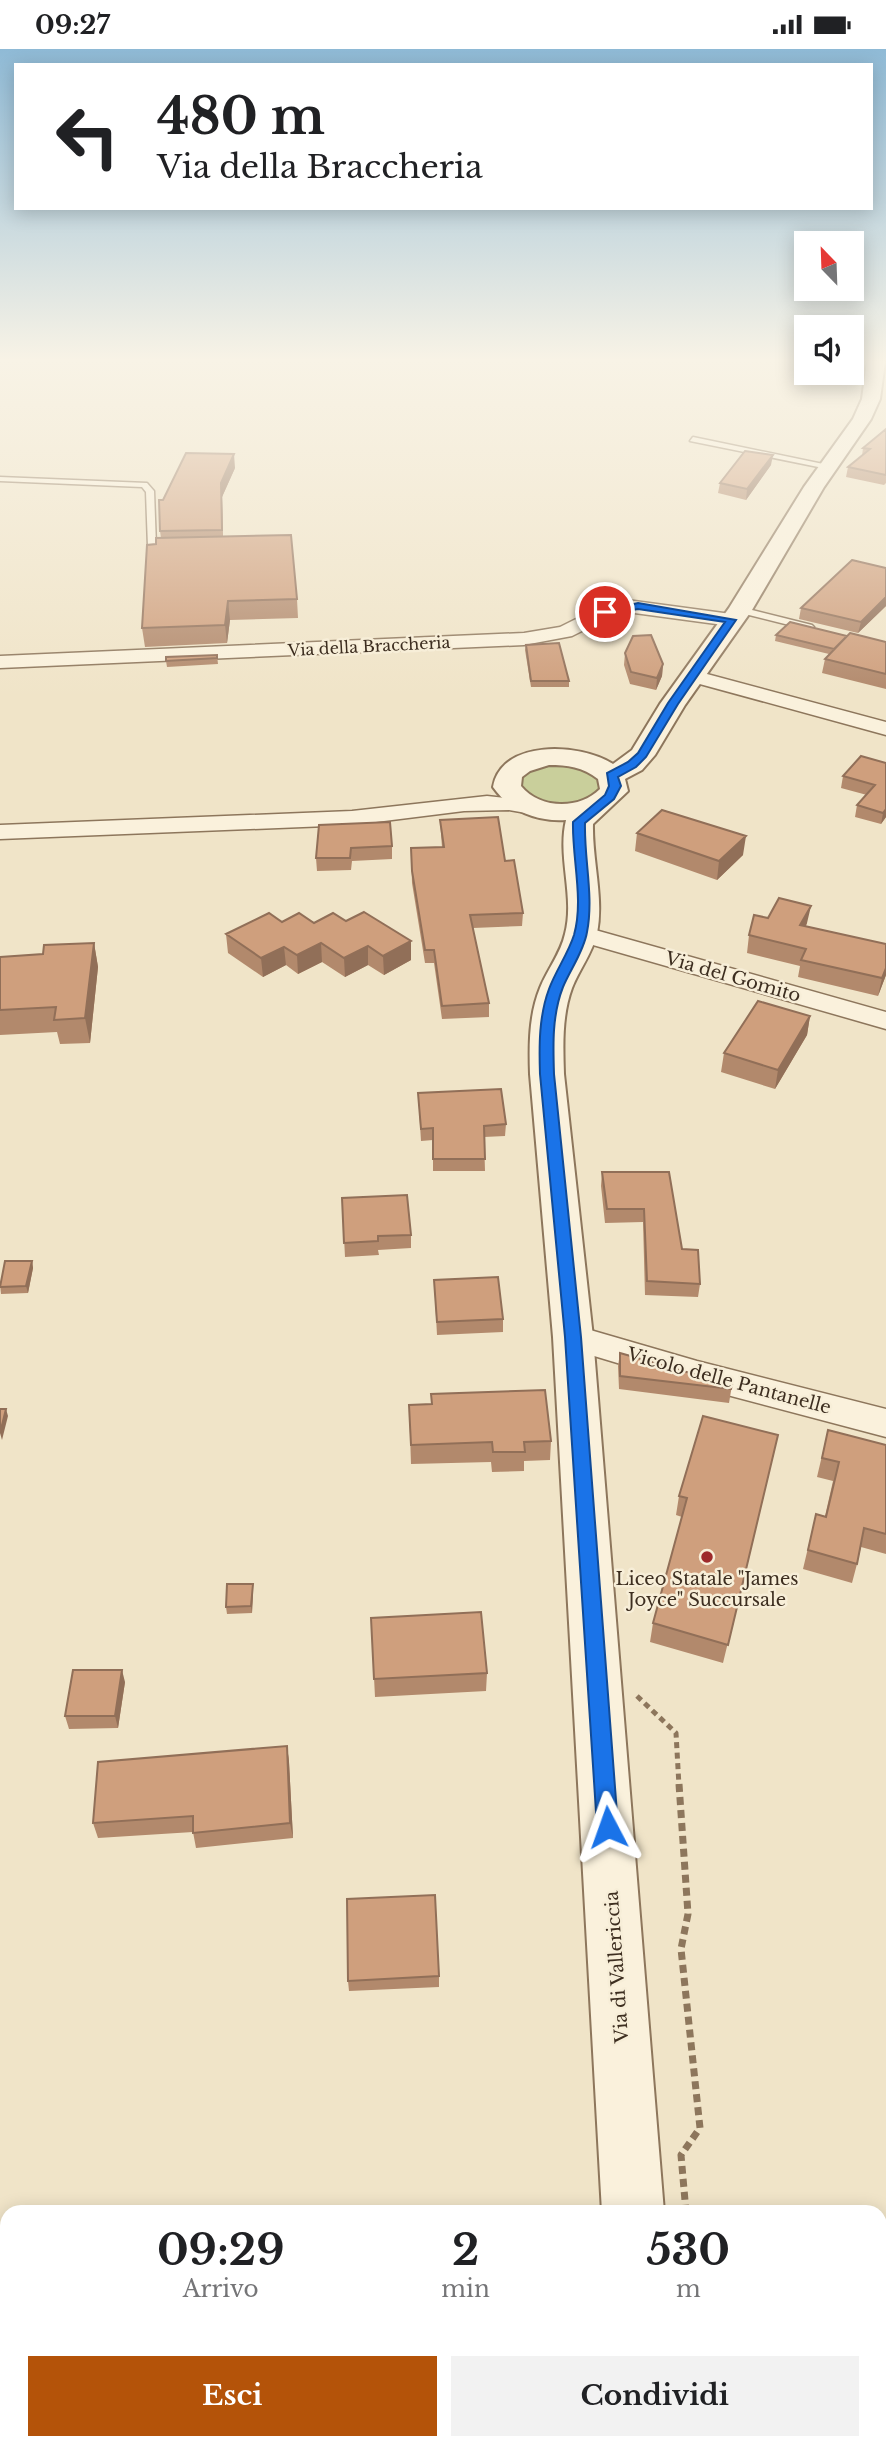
<!DOCTYPE html>
<html lang="it">
<style>
body{margin:0;font-family:"Libre Baskerville",serif;background:#f2f2f2;color:#202124;height:100vh;display:flex;flex-direction:column;font-size:26px;white-space:nowrap}
*{box-sizing:border-box;margin:0}
p{font-size:23px;color:#757577}
.icon{flex:none;width:38px;height:38px;fill:none;stroke:currentColor;stroke-width:2;stroke-linecap:round;stroke-linejoin:round}
.map{position:relative;flex:1;overflow:hidden}
.details{position:absolute;left:0px;top:2156px;width:887px;height:245px;display:flex;flex-direction:column;background:#fff;border-radius:21px 21px 0 0;box-shadow:0 4px 18px #0003}
.details>*{flex:none}
.banner{position:absolute;left:14px;top:14px;width:859px;height:147px;border-radius:0px;box-shadow:0 4px 18px #0003;background:#fff;color:#202124;overflow:hidden}
.needle{width:46px;rotate:337deg}
.controls{position:absolute;left:794px;top:182px;display:grid;gap:14px}
.controls a{display:grid;place-items:center;width:70px;height:70px;border-radius:0px;background:#fff;box-shadow:0 4px 18px #0003;font-size:35px}
.pin{position:absolute;display:grid;place-items:center;width:60px;height:60px;color:#fff;margin:-30px;border:4px solid #fff;border-radius:50%;box-shadow:0 2px 7px #0007}
.me{position:absolute;width:77px;margin:-38px;rotate:356deg;stroke-linejoin:round;filter:drop-shadow(0 0 5px #0008)}
.turn{display:flex;align-items:center;gap:24px;height:147px;padding:0 28px;font-size:32px}
.turn .icon{width:91px;height:91px;stroke-width:2.5}
.turn b{display:block;font-size:49px;line-height:60px}
.eta{display:flex;justify-content:space-evenly;align-items:center;height:119px;text-align:center}
.eta b{font-size:42px;font-weight:700;line-height:49px}
.primary-button{display:flex;gap:14px;margin-top:auto;padding:14px 28px}
.primary-button a{flex:1;height:80px;border-radius:0px;background:#b45309;color:#fff;font-size:28px;font-weight:700;line-height:80px;text-align:center}
.primary-button a+a{background:#f2f2f2;color:#202124}
.status{display:flex;justify-content:space-between;align-items:center;height:49px;padding:0 35px;background:#fff;direction:ltr}
.status svg{height:19px;fill:currentColor}
.map>svg:first-child{display:block}
</style>
<div class="status"><b>09:27</b><svg viewBox="0 0 49 12"><path d="M0 12V9h3v3zM5 12V6h3v6zM10 12V3h3v9zM15 12V0h3v12zM26 1h20v11H26zM47 4h2v5h-2z"/></svg></div>
<div class="map">
<svg width="886" height="2401" viewBox="0 0 886 2401">
<rect width="100%" height="100%" fill="#f0e4c8"/>
<path fill="#c9cf9b" d="M559 715 583 719 598 729V742C555 781 475 721 559 715Z"/>
<g fill="none" stroke-linecap="round" stroke-linejoin="round">
<defs>
<path id="service" d="M693 388 828 416 832 418 828 420 690 392Z
M0 428 147 434 154 442 156 497 171 504 166 507 153 504 148 498 146 443 142 438 0 432Z
M740 558 812 576 814 578 809 581 737 563 735 561Z"/>
<path id="minor" d="M627 551 731 565 741 571 731 577 627 563 612 567 572 587 524 596 0 619V607L524 584 560 578 598 559Z
M692 621 886 673V686L685 631 682 627 685 623Z
M487 747 540 753 543 758 540 763 532 765 509 761 464 762 352 776 0 790V776L352 762Z
M581 877 886 963V980L572 890 568 885 572 880Z
M573 1276 697 1312 886 1360V1388L697 1338 561 1297 556 1288 561 1279Z"/>
<path id="tertiary" d="M867 312H885L880 350 871 370 824 438 752 561 685 656 655 706 642 721 625 730 628 742 593 775C592 811 604 849 597 884 593 903 579 921 572 939 562 966 563 996 564 1025L593 1288 664 2163H602L553 1288 530 1025C529 996 529 966 540 939 547 921 561 904 565 885 575 848 557 808 566 771 536 773 510 762 493 738 501 690 580 694 613 715L632 701 660 655 729 559 804 438 853 370 862 350ZM549 716C567 716 583 718 598 730L600 740C579 761 540 760 521 737L522 728 530 722Z
M615 2394H681L682 2401H616Z"/>
</defs>
<use href="#service" stroke="#8d765c" stroke-width="3"/>
<use href="#minor" stroke="#8d765c" stroke-width="3"/>
<use href="#tertiary" stroke="#8d765c" stroke-width="4"/>
<path stroke="#8d765c" stroke-width="5" stroke-dasharray="6 4.5" stroke-linecap="butt" d="M637 1647 676 1684 679 1737"/>
<path stroke="#8d765c" stroke-width="7" stroke-dasharray="8 5" stroke-linecap="butt" d="M679 1735 688 1865 681 1900 700 2079 681 2106 686 2163
M708 2394 709 2401"/>
<use href="#service" fill="#faf1dc" fill-rule="evenodd"/>
<use href="#minor" fill="#faf1dc" fill-rule="evenodd"/>
<use href="#tertiary" fill="#faf1dc" fill-rule="evenodd"/>
</g>
<path fill="#b2896c" d="M886 380V434L884 436 846 428 848 418 862 407 863 399Z
M771 416 746 451 718 444 720 434Z
M235 419 222 448 223 487 297 550 298 569 230 571 227 594 145 598 142 579 156 495 161 489 160 482Z
M886 519V557L858 584 799 570 801 559Z
M776 586 847 587 886 593V640L822 624 825 610 829 605 775 592Z
M526 596 569 632V638H531L525 601Z
M625 604 663 615 662 627 656 641 630 635 624 616Z
M217 606 218 615 167 618 166 612Z
M886 714V768L881 775 855 768 857 756 867 746 841 739 843 727Z
M440 771 505 812 523 864 522 877 473 879 489 954V968L442 970 434 914H425L412 834 411 799 442 798Z
M319 776 392 797V810L352 812 351 821 317 822 316 809Z
M637 784 743 806 717 831 635 802Z
M768 869 807 874 806 877 886 895V926L878 947 798 928 800 917 747 904 749 886Z
M282 873 314 874 411 911 384 926 368 916 345 928 322 913 298 925 286 916 263 928 228 904 226 885Z
M94 894 98 918 90 994 60 995 57 983 0 986V908L43 905Z
M810 967 807 986 775 1040 721 1023 724 1004Z
M418 1044 506 1075 505 1087 484 1088 485 1122H433V1091L421 1092Z
M602 1123H669L682 1200 700 1235 698 1248 645 1246 643 1173 605 1174 601 1137Z
M342 1149 411 1186V1199L378 1201 379 1206 345 1208Z
M32 1212 33 1219 28 1244 1 1245 0 1235Z
M434 1231 503 1270V1283L437 1286Z
M620 1304 732 1336 729 1354 619 1340 618 1317Z
M409 1356 551 1392 550 1411 524 1412V1422L492 1423 491 1413 411 1415Z
M828 1381 886 1396V1505L861 1498 857 1515 852 1534 803 1520 816 1465 825 1467 833 1432 817 1428Z
M778 1386 723 1614 650 1593 653 1574 682 1468 676 1466 679 1447Z
M253 1535V1541L252 1564 227 1565 226 1558Z
M371 1569 487 1624 486 1642 375 1648Z
M125 1633 118 1679 69 1680 65 1667Z
M287 1697 289 1713 293 1789 196 1799 193 1783 98 1789 93 1774Z
M439 1927V1938L349 1942 348 1932Z"/>
<path fill="#916f58" d="M234 405 235 419 222 448 223 496 221 434Z
M773 406 771 416 746 451 747 440Z
M886 548V557L858 584 861 573Z
M228 552 230 571 227 594 225 576Z
M663 615 662 627 656 641 657 629Z
M886 760V768L881 775 883 764Z
M746 787 743 806 717 831 719 812Z
M811 857 807 874 797 893 800 876Z
M411 892V911L384 926 383 907Z
M94 894 98 918 90 994 85 969Z
M321 894 322 913 298 925 297 906Z
M368 897V916L345 928 344 909Z
M284 898 286 916 263 928 261 909Z
M886 919V926L878 947 882 929Z
M810 967 807 986 775 1040 778 1021Z
M32 1212 33 1219 28 1244 26 1237Z
M6 1360 8 1367 2 1391 0 1384Z
M253 1535V1541L252 1564 251 1557Z
M122 1621 125 1633 118 1679 115 1667Z
M287 1697 289 1713 293 1789 290 1774Z"/>
<path fill="#cf9f7d" stroke="#916f58" stroke-width="2" d="M886 380V426L848 418 870 400 863 399Z
M745 402 773 406 747 440 720 434Z
M186 404 234 405 221 434 222 481 160 482 159 451H163Z
M291 486 297 550 228 552 225 576 142 579 147 496 156 495V489Z
M852 511 886 519V548L861 573 801 559Z
M790 573 847 587 834 600 776 586Z
M850 584 886 593V625L825 610Z
M651 586 663 615 657 629 631 623 625 604 633 587Z
M559 594 569 632H531L526 596Z
M217 606V609L166 612V608Z
M861 707 886 714V760L883 764 857 756 875 736 843 727Z
M662 761 746 787 719 812 637 784Z
M498 768 505 812 514 811 523 864 470 866 489 954 442 957 434 901H425L412 822 411 799 444 798 440 771Z
M390 773 392 797 351 799 350 809H316L319 776Z
M779 849 811 857 800 876 886 895V919L882 929 801 911 806 900 749 886 754 866 768 869Z
M364 863 411 892 383 907 368 897 344 909 321 894 297 906 284 898 261 909 226 885 269 864 282 873 299 864 314 874 333 864 346 872Z
M94 894 85 969 54 971 56 958 0 961V908L43 905 44 896Z
M758 952 810 967 778 1021 724 1004Z
M501 1040 506 1075 484 1077 485 1110H433V1079L421 1080 418 1044Z
M602 1123H669L682 1200 698 1201 700 1235 647 1232 644 1160H607Z
M407 1146 411 1186 378 1187V1192L344 1194 342 1149Z
M5 1212H32L26 1237 0 1238Z
M498 1228 503 1270 437 1273 434 1231Z
M620 1304 732 1336 731 1340 620 1327Z
M545 1341 551 1392 524 1393 525 1403H493L492 1393 411 1396 409 1356 432 1355 431 1345Z
M0 1360H6L0 1384Z
M703 1367 778 1386 728 1596 653 1574 687 1449 679 1447Z
M828 1381 886 1396V1485L864 1479 857 1515 808 1501 816 1465 826 1468 839 1413 822 1409Z
M227 1535H253L251 1557 226 1558Z
M481 1563 487 1624 374 1630 371 1569Z
M73 1621H122L115 1667H65Z
M287 1697 290 1774 193 1784V1767L93 1774 98 1713Z
M435 1846 439 1927 348 1932 347 1850Z"/>
<linearGradient id="sky" x2="0" y2="1"><stop stop-color="#8fbad6"/><stop offset="0.48" stop-color="#f8f3e6"/><stop offset="1" stop-color="#f8f3e6" stop-opacity="0"/></linearGradient>
<rect width="886" height="648" fill="url(#sky)"/>
<path fill="#1a73e8" stroke="#114b97" stroke-width="2" d="M638 554 736 571 678 655 646 708 636 718 618 728 621 737 614 750 585 774C584 811 594 847 587 883 584 902 570 921 563 938 552 966 553 996 554 1025L581 1288 618 1778 615 1785 608 1788 600 1785 597 1778 565 1288 540 1025C539 996 539 967 549 940 556 921 568 905 574 886 584 851 572 809 573 773L605 746 609 737 607 724 628 713 638 704 668 654 725 573 638 560 605 566 600 563Z"/>
<circle fill="#9e2a2b" stroke="#f7eed8" stroke-width="2.5" cx="707" cy="1508" r="7"/>
<g text-anchor="middle" stroke-width="5" stroke-linejoin="round" paint-order="stroke">
<g font-size="16" fill="#3d2e20" stroke="#f7eed8">
<text transform="translate(369 597) rotate(-3)" y="6">Via della Braccheria</text>
</g>
<g font-size="18" fill="#3d2e20" stroke="#f7eed8">
<text transform="translate(733 928) rotate(16)" y="6">Via del Gomito</text>
<text transform="translate(729 1332) rotate(15)" y="6">Vicolo delle Pantanelle</text>
<text transform="translate(617 1918) rotate(-94)" y="6">Via di Vallericcia</text>
</g>
<g font-size="18" fill="#3d2e20" stroke="#f7eed8">
<text x="707" y="1536">Liceo Statale "James<tspan x="707" dy="21">Joyce" Succursale</tspan></text>
</g>
</g>
</svg>
<div class="controls">
<a><svg class="needle" viewBox="-14 -14 28 28"><path d="M0-13l5 13h-10z" fill="#e53935"/><path d="M0 13l5-13h-10z" fill="#757577"/></svg></a>
<a><svg class="icon" aria-label="sound" viewBox="0 0 24 24"><path d="M4 9h4l5-4v14l-5-4H4zM17 9q2 3 0 6"/></svg></a>
</div>
<div class="pin" style="left:605px;top:563px;background:#d93025"><svg class="icon" aria-label="arrive" viewBox="0 0 24 24"><path d="M6 21V4h12l-3 4 3 4H6"/></svg></div>
<svg class="me" style="left:608px;top:1778px" viewBox="-20 -20 40 40"><path d="M0-17L14 15 0 8-14 15z" fill="#1a73e8" stroke="#fff" stroke-width="4"/></svg>
<div class="banner">
<div class="turn"><svg class="icon" aria-label="left" viewBox="0 0 24 24"><path d="M17 20v-9H6M10 6l-5 5 5 5"/></svg><div><b>480 m</b>Via della Braccheria</div></div>
</div>
<section class="details">
<div class="eta">
<div><b>09:29</b><p>Arrivo</p></div>
<div><b>2</b><p>min</p></div>
<div><b>530</b><p>m</p></div>
</div>
<div class="primary-button"><a>Esci</a><a>Condividi</a></div>
</section>
</div>
